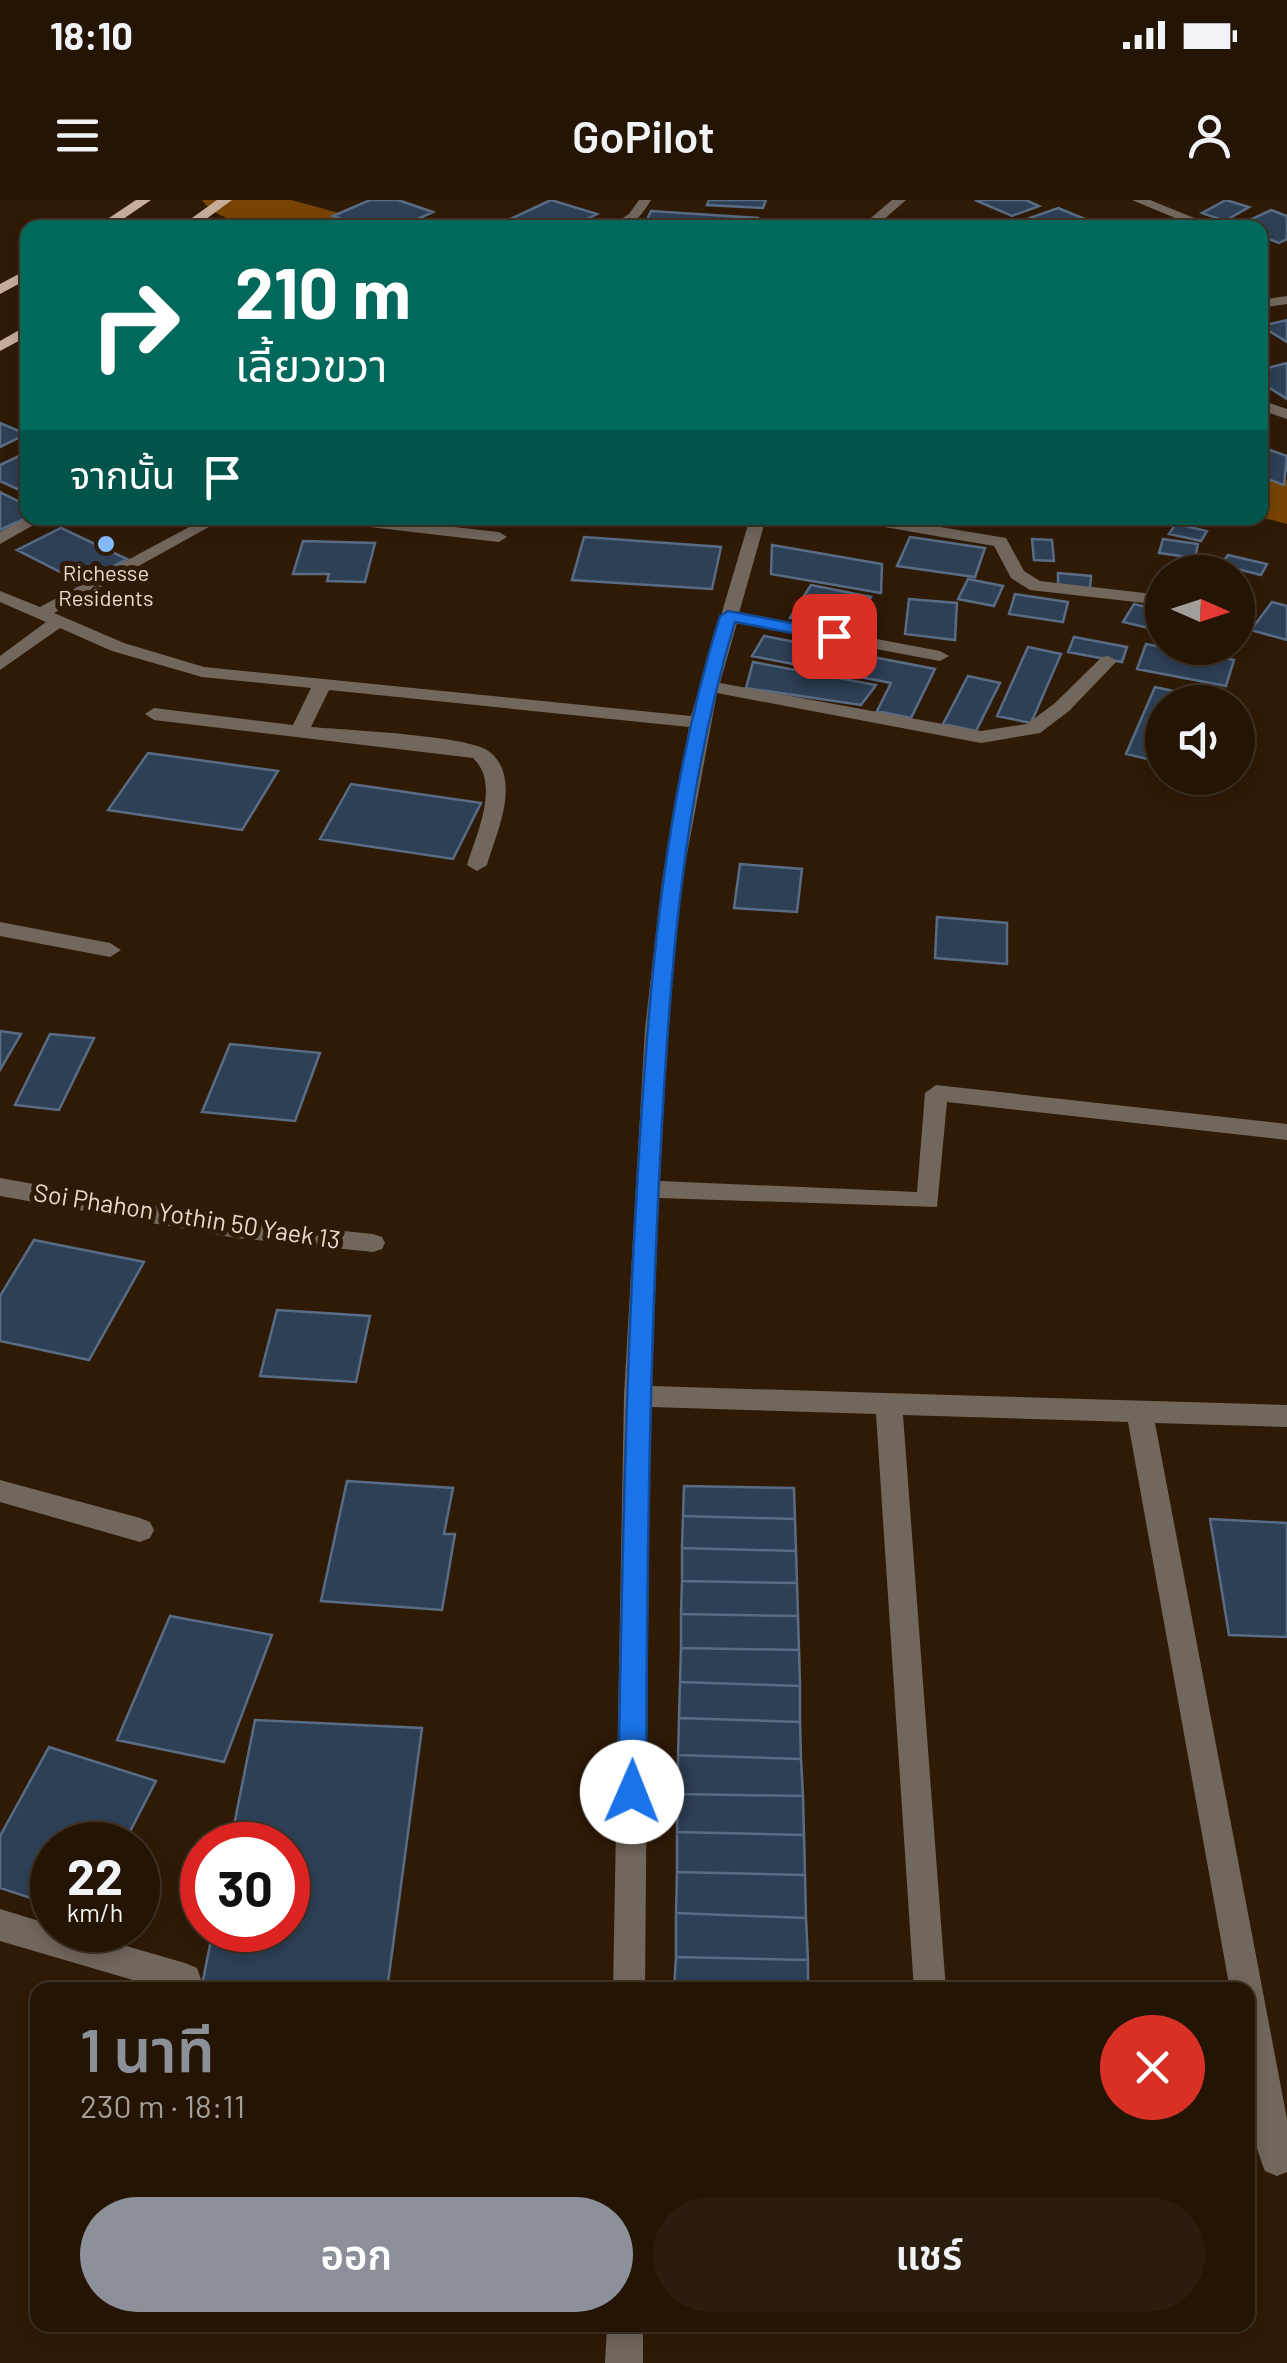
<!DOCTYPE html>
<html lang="th">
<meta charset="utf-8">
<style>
body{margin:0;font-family:Barlow,"Noto Sans Thai",sans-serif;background:#2b1d0e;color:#f1f3f6;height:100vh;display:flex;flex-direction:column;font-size:38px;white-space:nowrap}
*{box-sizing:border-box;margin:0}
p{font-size:32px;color:#a39e9a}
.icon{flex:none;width:55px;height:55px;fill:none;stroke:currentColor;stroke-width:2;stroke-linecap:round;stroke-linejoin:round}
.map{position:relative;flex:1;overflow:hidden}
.details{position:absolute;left:30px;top:1782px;width:1225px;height:350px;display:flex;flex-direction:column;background:#231404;border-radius:20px;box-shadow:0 5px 15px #0003,0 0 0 2px #403326}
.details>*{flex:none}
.hud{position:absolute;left:20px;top:20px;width:1248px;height:305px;border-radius:20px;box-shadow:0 5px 15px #0003,0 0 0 2px #403326;background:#00695c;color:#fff;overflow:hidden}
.needle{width:65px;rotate:93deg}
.controls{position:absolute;left:1145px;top:355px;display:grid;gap:20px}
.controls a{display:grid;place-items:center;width:110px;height:110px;border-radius:50%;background:#231404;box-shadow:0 5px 15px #0003,0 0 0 2px #403326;font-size:50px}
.speed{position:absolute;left:30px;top:1622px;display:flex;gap:20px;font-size:50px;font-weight:700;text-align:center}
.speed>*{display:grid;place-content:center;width:130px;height:130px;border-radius:50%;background:#231404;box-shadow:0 5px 15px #0003,0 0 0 2px #403326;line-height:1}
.speed small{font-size:25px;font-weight:400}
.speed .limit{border:15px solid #d22;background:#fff;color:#111}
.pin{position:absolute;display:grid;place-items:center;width:85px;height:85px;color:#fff;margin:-42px;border-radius:20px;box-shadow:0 5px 15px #0006}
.me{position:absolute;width:110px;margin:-55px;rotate:1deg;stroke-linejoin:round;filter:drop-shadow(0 0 8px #0008)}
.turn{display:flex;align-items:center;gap:35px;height:210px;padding:0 50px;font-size:45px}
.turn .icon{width:130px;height:130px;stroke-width:2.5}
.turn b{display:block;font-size:70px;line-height:85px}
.then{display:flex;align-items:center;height:95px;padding:0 50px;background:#0003;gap:20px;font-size:38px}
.round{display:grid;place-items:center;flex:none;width:105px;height:105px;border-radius:52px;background:#2b1d0e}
.overview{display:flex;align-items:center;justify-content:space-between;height:170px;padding:0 50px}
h1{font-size:60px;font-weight:600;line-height:75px;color:#8c9099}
.cta{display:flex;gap:20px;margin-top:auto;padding:20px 50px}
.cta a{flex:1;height:115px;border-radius:60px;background:#8c9099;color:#fff;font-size:40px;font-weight:600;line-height:115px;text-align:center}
.cta a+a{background:#2b1d0e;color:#f1f3f6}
.status{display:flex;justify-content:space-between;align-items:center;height:70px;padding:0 50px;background:#231404;direction:ltr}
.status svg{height:28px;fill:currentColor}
header{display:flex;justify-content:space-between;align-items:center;height:130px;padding:0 50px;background:#231404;font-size:45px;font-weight:600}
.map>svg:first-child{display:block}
</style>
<div class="status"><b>18:10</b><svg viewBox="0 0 49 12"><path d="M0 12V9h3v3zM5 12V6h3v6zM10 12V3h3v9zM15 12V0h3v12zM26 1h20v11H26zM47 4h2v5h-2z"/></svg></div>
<header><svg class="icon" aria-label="menu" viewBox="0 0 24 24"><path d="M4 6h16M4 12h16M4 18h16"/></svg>GoPilot<svg class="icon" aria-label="person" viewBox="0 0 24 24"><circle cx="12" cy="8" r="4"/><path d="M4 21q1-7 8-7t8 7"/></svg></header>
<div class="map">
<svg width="1287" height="2163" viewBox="0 0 1287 2163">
<rect width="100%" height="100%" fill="#2f1a06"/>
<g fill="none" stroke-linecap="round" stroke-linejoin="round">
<path fill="#774403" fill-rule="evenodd" d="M202 0H291L350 16 358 28C317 28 227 36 202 0Z
M1260 273 1287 280V324L1260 317Z"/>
</g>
<path fill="#2e4056" stroke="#586c85" stroke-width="2.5" d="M370 0H398L433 12 420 18 432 22 421 28H365L333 16Z
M551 0 597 14 569 28H491Z
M709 0H766L763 8 707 5Z
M975 0H1026L1039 6 1012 16Z
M1226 0 1249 7 1225 21 1202 13Z
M1058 8 1085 19 1061 28H1022L1013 24Z
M1271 10 1287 16V39L1279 43 1260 36V28L1235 27Z
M651 11 758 18 756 28 644 26Z
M1287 120V142L1261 126Z
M1287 163V199L1260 182V170Z
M0 223 26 234 0 247Z
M1270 250 1287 256 1284 285 1260 276V257Z
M21 255 28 258V294L0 281V265Z
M0 292 28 306V317L0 330Z
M1176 324 1207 331 1201 341 1169 334Z
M61 328 127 359 82 383 17 350Z
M584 337 721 347 712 389 572 380Z
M910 337 985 348 975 377 897 366Z
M1032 339 1052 340 1054 361 1034 360Z
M1163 339 1198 344 1195 358 1159 353Z
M303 341 375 343 365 382 327 381 329 374H293Z
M772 345 882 364 881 393 771 374Z
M1228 355 1267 364 1261 375 1221 365Z
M1058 373 1091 376 1090 389 1058 386Z
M968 379 1003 386 994 406 958 399Z
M811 385 871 397 851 431 790 418Z
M1015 394 1068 402 1063 422 1009 414Z
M909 399 957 403 955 440 905 434Z
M1272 402 1287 406V440L1251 430Z
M1134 404 1160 410 1149 428 1123 422Z
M764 436 935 469 911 518 877 511 891 483 752 456Z
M1074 437 1127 447 1122 462 1068 452Z
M1146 444 1234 460 1226 486 1137 469Z
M1028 447 1061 454 1031 523 997 516Z
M753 462 876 485 861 505 746 488Z
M968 476 1000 483 976 531 943 524Z
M1155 487 1187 494 1184 502H1162L1160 562 1126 554Z
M148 553 278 571 242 630 108 610Z
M351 584 481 603 453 659 320 639Z
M740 664 802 669 797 712 734 708Z
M937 717 1007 723V764L935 758Z
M0 831 21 834 0 870Z
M50 834 94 838 59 910 15 905Z
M230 844 320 853 295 921 202 912Z
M34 1040 144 1062 89 1160 0 1141V1096Z
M277 1110 370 1116 356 1182 260 1176Z
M347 1281 453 1288 444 1334H455L442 1410 321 1401Z
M684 1286 794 1288 795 1319 683 1316Z
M683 1316 795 1319 796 1351 682 1348Z
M1210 1319 1287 1323V1437L1229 1435Z
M682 1348 796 1351 797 1383 682 1381Z
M682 1381 797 1383 798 1416 681 1414Z
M681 1414 798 1416 799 1450 681 1448Z
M170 1416 272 1435 224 1562 117 1540Z
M681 1448 799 1450 800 1486 680 1482Z
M680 1482 800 1486V1522L679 1518Z
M679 1518 800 1522 801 1559 678 1555Z
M255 1520 422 1528 387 1790H201L213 1730H288V1645H230Z
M49 1547 156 1581 123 1645H52V1705L0 1688V1636Z
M678 1555 801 1559 803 1596 678 1594Z
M678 1594 803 1596 804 1635 677 1632Z
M677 1632 804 1635 805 1675 677 1672Z
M677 1672 805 1675 806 1718 676 1713Z
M676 1713 806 1718 808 1760 676 1757Z
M676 1757 808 1760V1790H674Z"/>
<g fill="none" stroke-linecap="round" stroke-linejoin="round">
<path fill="#72675d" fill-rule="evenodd" d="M639 0H651C639 20 631 28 607 28L629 14Z
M892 0H906L874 28H859Z
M1132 0H1150L1219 28H1199Z
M1287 96V104L1260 108V100Z
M1260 200 1287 209V219L1260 210Z
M28 317 46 318 0 344V332Z
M206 318H225L54 413 124 443 204 467 691 516 750 318H766L739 413 940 451 949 456 940 461 737 423 720 483 981 531 1027 524 1055 503 1102 457 1108 456 1117 461 1069 511 1040 533 981 543 717 493 682 681 667 829 660 981 917 992 925 893 936 885 1287 924V940L947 902 937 1007 659 998 651 1186 1287 1205V1227L1155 1223 1287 1919V1972L1277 1976 1265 1971C1242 1915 1248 1849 1248 1790H1230L1128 1222 903 1215 946 1790H914L876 1214 650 1207 645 1790H613L624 1196 645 829 662 681 689 527 329 490 311 527C346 530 461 535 487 550 495 555 502 565 504 575 511 603 495 638 487 665L477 671 467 665C476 635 501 584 473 558L154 520 145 514 154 508 293 525 311 488 202 477 112 451 60 428 0 470V456L46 422 0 402V391L40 407Z
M327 318H374L499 332 507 337 499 342 335 323Z
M853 318H887L1006 338 1024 371 1040 381 1162 395V405L1030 390 1011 378 994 346 861 323Z
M0 722 110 743 121 750 110 757 0 736Z
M0 978 236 1020 373 1034 382 1037 385 1043 382 1049 373 1052 236 1038 0 996Z
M0 1280 140 1318 150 1322 154 1330 150 1338 140 1342 0 1302Z
M0 1709 52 1725V1730H71L185 1763 197 1768 201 1779 197 1790H167L0 1741Z
M607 2125H643V2163H605Z"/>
<path fill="#c6ae9b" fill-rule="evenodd" d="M136 0H151L110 28H94Z
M217 0H232L194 28H178Z
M28 69V79L0 94V84Z
M28 125V136L0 151V141Z"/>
</g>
<path fill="#1a73e8" stroke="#114b97" stroke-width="2.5" d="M728 411 834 431 842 436 834 441 735 422C682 597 669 781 660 962 649 1172 647 1382 646 1592L642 1601 632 1605 622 1601 618 1592C622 1384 625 1177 638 970 649 783 664 595 720 416Z"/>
<circle fill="#86bbfb" stroke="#2f1a06" stroke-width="4" cx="106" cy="344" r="10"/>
<g text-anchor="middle" stroke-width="10" stroke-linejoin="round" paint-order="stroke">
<g font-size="22" fill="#e8dace" stroke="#2f1a06">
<text x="106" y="381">Richesse<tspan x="106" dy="25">Residents</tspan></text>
</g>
<g font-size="25" fill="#e8dace" stroke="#2f1a06">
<text transform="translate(187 1016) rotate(9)" y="9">Soi Phahon Yothin 50 Yaek 13</text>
</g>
</g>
</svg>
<div class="controls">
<a><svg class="needle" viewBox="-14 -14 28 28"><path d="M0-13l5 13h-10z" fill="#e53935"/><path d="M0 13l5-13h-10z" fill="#a39e9a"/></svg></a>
<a><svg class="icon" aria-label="sound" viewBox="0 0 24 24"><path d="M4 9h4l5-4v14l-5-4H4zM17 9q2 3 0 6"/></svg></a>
</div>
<div class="speed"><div>22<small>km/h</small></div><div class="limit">30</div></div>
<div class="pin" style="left:834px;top:436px;background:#d93025"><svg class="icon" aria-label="arrive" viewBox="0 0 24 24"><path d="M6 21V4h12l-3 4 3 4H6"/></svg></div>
<svg class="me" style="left:632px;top:1592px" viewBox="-20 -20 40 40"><circle r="19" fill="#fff"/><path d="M0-13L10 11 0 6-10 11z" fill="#1a73e8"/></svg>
<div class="hud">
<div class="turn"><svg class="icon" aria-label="right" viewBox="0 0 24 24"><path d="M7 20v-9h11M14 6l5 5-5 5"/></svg><div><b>210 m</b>เลี้ยวขวา</div></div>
<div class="then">จากนั้น<svg class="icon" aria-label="arrive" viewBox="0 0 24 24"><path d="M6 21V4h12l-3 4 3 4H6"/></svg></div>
</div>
<section class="details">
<div class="overview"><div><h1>1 นาที</h1><p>230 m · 18:11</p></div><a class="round" style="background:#d93025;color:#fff"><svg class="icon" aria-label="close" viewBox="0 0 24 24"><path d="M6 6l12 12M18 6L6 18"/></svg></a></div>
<div class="cta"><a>ออก</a><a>แชร์</a></div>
</section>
</div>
